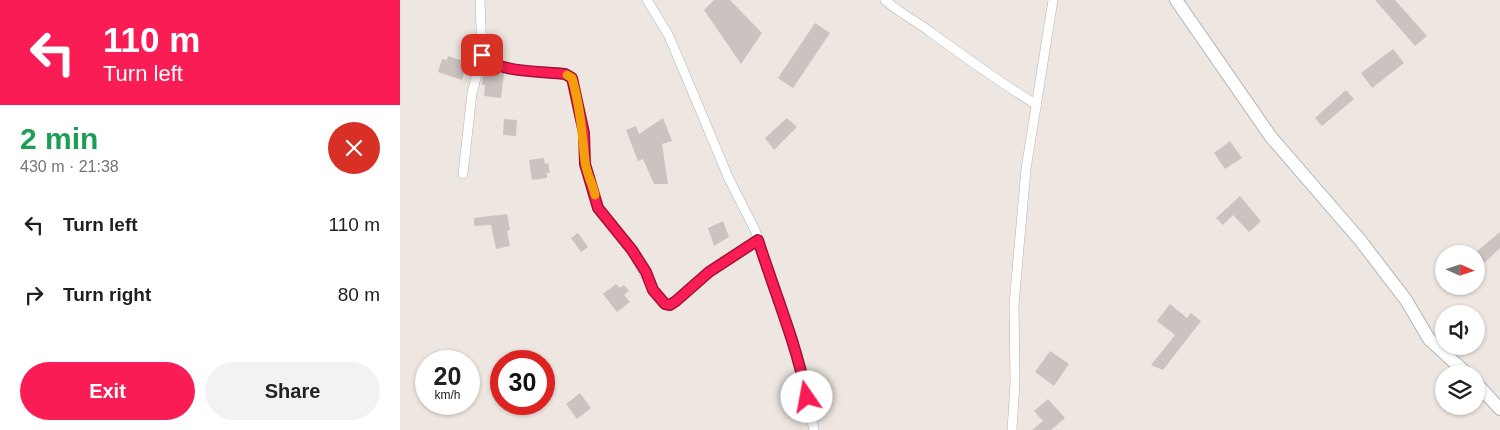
<!DOCTYPE html>
<meta charset="utf-8">
<style>
body{margin:0;font-family:Helvetica,sans-serif;background:#f2f2f2;color:#202124;height:100vh;display:flex;flex-direction:column;font-size:19px;white-space:nowrap}
*{box-sizing:border-box;margin:0}
p{font-size:16px;color:#757577}
.icon{flex:none;width:28px;height:28px;fill:none;stroke:currentColor;stroke-width:2;stroke-linecap:round;stroke-linejoin:round}
.map{position:relative;flex:1;overflow:hidden}
.sheet{display:flex;flex-direction:column;background:#fff;width:400px}
.sheet>*{flex:none}
.banner{background:#f91c55;color:#fff;overflow:hidden}
.needle{width:32px;rotate:93deg}
.fabs{position:absolute;left:1035px;top:245px;display:grid;gap:10px}
.fabs a{display:grid;place-items:center;width:50px;height:50px;border-radius:50%;background:#fff;box-shadow:0 1px 4px #0004;font-size:25px}
.speed{position:absolute;left:15px;top:350px;display:flex;gap:10px;font-size:25px;font-weight:700;text-align:center}
.speed>*{display:grid;place-content:center;width:65px;height:65px;border-radius:50%;background:#fff;box-shadow:0 1px 4px #0004;line-height:1}
.speed small{font-size:12px;font-weight:400}
.speed .limit{border:8px solid #d22;background:#fff;color:#111}
.pin{position:absolute;display:grid;place-items:center;width:42px;height:42px;color:#fff;margin:-21px;border-radius:10px;box-shadow:0 2px 8px #0006}
.me{position:absolute;width:55px;margin:-28px;rotate:348deg;stroke-linejoin:round;filter:drop-shadow(0 0 4px #0008)}
.turn{display:flex;align-items:center;gap:18px;height:105px;padding:0 20px;font-size:22px}
.turn .icon{width:65px;height:65px;stroke-width:2.5}
.turn b{display:block;font-size:35px;line-height:42px}
.round{display:grid;place-items:center;flex:none;width:52px;height:52px;border-radius:26px;background:#f2f2f2}
.summary{display:flex;align-items:center;justify-content:space-between;height:85px;padding:0 20px}
h1{font-size:30px;font-weight:700;line-height:38px;color:#1e9e55}
.primary-button{display:flex;gap:10px;margin-top:auto;padding:10px 20px}
.primary-button a{flex:1;height:58px;border-radius:30px;background:#f91c55;color:#fff;font-size:20px;font-weight:700;line-height:58px;text-align:center}
.primary-button a+a{background:#f2f2f2;color:#202124}
ul{padding:0;list-style:none}
li{display:flex;align-items:center;gap:15px;height:70px;padding:0 20px}
li div{flex:1}
li b{display:block;font-size:19px}
li em{font-style:normal}
main{display:flex;flex:1;min-height:0}
.map>svg:first-child{display:block}
</style>
<main>
<section class="sheet">
<div class="banner">
<div class="turn"><svg class="icon" aria-label="left" viewBox="0 0 24 24"><path d="M17 20v-9H6M10 6l-5 5 5 5"/></svg><div><b>110 m</b>Turn left</div></div>
</div>
<div class="summary"><div><h1>2 min</h1><p>430 m · 21:38</p></div><a class="round" style="background:#d93025;color:#fff"><svg class="icon" aria-label="close" viewBox="0 0 24 24"><path d="M6 6l12 12M18 6L6 18"/></svg></a></div>
<ul>
<li><svg class="icon" aria-label="left" viewBox="0 0 24 24"><path d="M17 20v-9H6M10 6l-5 5 5 5"/></svg><div><b>Turn left</b></div><em>110 m</em></li>
<li><svg class="icon" aria-label="right" viewBox="0 0 24 24"><path d="M7 20v-9h11M14 6l5 5-5 5"/></svg><div><b>Turn right</b></div><em>80 m</em></li>
</ul>
<div class="primary-button"><a>Exit</a><a>Share</a></div>
</section>
<div class="map">
<svg width="1100" height="430" viewBox="0 0 1100 430">
<rect width="100%" height="100%" fill="#eee7e1"/>
<path fill="#cbc3c0" d="M314 0H330L362 33 341 64 304 10Z
M975 0H995L1027 36 1015 46Z
M415 23 430 33 393 88 378 78Z
M993 49 1004 63 972 88 961 73Z
M48 56 63 61 62 65 66 66 62 80 38 72 42 59 47 60Z
M84 71 104 73 101 98 84 96 85 85H82Z
M946 90 954 99 922 126 915 118Z
M263 118 272 141 262 144 268 184H254L243 159 238 161 226 130 236 126 239 134Z
M387 118 397 127 374 150 365 138Z
M104 119 117 120 116 136 103 135Z
M830 141 842 158 825 169 814 153Z
M144 158 145 164 148 163 150 173H147V178L132 180 129 160Z
M840 196 861 221 849 232 833 215 823 225 816 218Z
M107 214 110 230 107 231 110 246 96 249 91 225 74 226V218Z
M323 221 329 237 314 246 308 228Z
M1100 232V248L1076 271V252Z
M178 233 188 247 181 252 171 238Z
M216 284 220 288 224 285 229 291 224 295 230 302 217 312 203 294Z
M770 304 787 318 791 313 801 321 763 370 751 365 775 335 757 321Z
M650 351 669 364 654 386 635 372Z
M180 393 191 408 177 419 166 404Z
M648 399 665 418 651 430H632L643 421 634 411Z"/>
<g fill="none" stroke-linecap="round" stroke-linejoin="round">
<defs>
<path id="street" d="M247 0 269 36 329 179 355 230 377 299 392 335 414 430
M485 0C499 13 515 20 529 31 565 57 599 82 637 105
M82 55C95 73 144 71 165 74L172 78 183 133 185 164 198 208 232 250 253 290 265 304 270 305 276 301 309 272 358 240
M63 174 72 93 82 55 80 0
M612 430 615 383 614 304 626 169 653 0"/>
<path id="secondary" d="M776 0 871 137 960 240 1006 300 1029 339 1067 374
M1076 383 1100 409"/>
</defs>
<use href="#street" stroke="#afb5b8" stroke-width="10"/>
<use href="#secondary" stroke="#aeb5b8" stroke-width="14"/>
<use href="#street" stroke="#fff" stroke-width="9"/>
<use href="#secondary" stroke="#fff" stroke-width="12"/>
</g>
<g fill="none" stroke-linecap="round" stroke-linejoin="round">
<defs>
<path id="route" d="M82 55C94 73 144 71 165 74L172 78 184 133 185 164 198 208 232 250 246 272 253 290 265 304 270 305 276 301 309 272 358 240C375 293 396 343 407 397"/>
</defs>
<use href="#route" stroke="#a21237" stroke-width="12"/>
<use href="#route" stroke="#f91c55" stroke-width="9"/>
<path stroke="#f59e0b" stroke-width="9" d="M167 75 172 78C180 105 182 133 185 161 186 173 193 184 195 195"/>
</g>
</svg>
<div class="fabs">
<a><svg class="needle" viewBox="-14 -14 28 28"><path d="M0-13l5 13h-10z" fill="#e53935"/><path d="M0 13l5-13h-10z" fill="#757577"/></svg></a>
<a><svg class="icon" aria-label="sound" viewBox="0 0 24 24"><path d="M4 9h4l5-4v14l-5-4H4zM17 9q2 3 0 6"/></svg></a>
<a><svg class="icon" aria-label="layers" viewBox="0 0 24 24"><path d="M12 4l9 5-9 5-9-5zM3 14l9 5 9-5"/></svg></a>
</div>
<div class="speed"><div>20<small>km/h</small></div><div class="limit">30</div></div>
<div class="pin" style="left:82px;top:55px;background:#d93025"><svg class="icon" aria-label="arrive" viewBox="0 0 24 24"><path d="M6 21V4h12l-3 4 3 4H6"/></svg></div>
<svg class="me" style="left:407px;top:397px" viewBox="-20 -20 40 40"><circle r="19" fill="#fff"/><path d="M0-13L10 11 0 6-10 11z" fill="#f91c55"/></svg>
</div>
</main>
